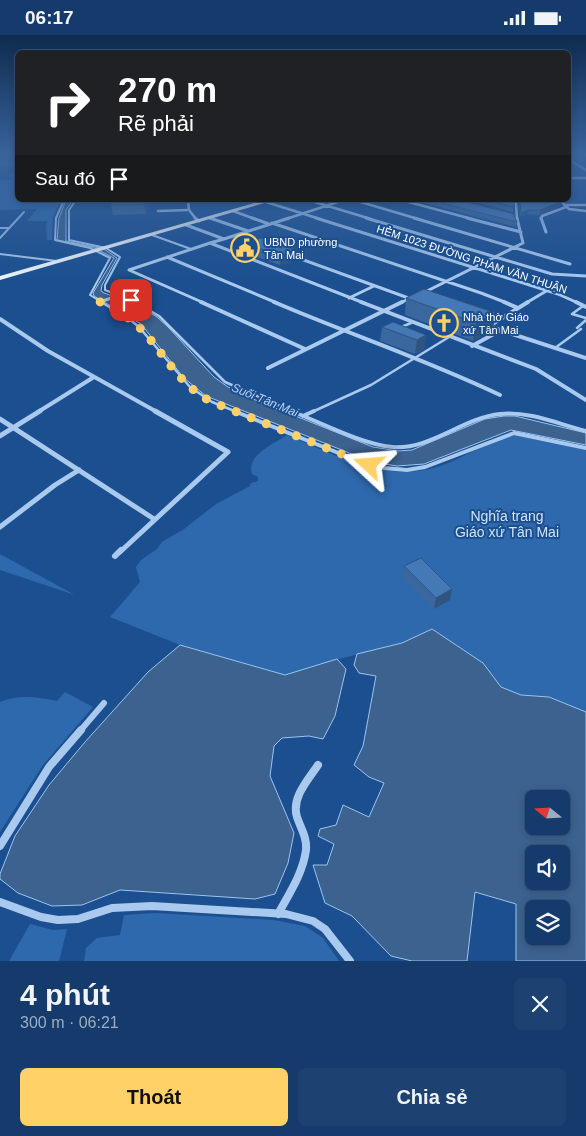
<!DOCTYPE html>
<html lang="vi">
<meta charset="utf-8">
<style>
body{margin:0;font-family:Helvetica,sans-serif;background:#1d4271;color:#f1f3f6;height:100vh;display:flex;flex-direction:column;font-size:19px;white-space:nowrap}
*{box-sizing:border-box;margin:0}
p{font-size:16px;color:#9dadc1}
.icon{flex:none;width:28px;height:28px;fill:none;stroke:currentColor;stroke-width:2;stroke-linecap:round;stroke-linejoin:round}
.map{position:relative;height:926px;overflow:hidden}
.side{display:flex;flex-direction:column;background:#143b6b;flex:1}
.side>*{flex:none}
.guide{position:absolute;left:15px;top:15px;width:556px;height:152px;border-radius:8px;box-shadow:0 2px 8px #0003,0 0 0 1px #33557e;background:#202124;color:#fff;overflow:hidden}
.needle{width:32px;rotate:288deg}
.buttons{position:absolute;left:525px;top:755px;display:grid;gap:10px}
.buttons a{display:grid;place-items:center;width:45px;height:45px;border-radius:8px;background:#143b6b;box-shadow:0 2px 8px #0003,0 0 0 1px #33557e;font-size:25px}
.pin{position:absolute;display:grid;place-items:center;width:42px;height:42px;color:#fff;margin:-21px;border-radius:10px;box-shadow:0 2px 8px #0006}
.me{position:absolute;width:55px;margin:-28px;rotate:289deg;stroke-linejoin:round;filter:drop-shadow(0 0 4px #0008)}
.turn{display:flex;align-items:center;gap:18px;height:105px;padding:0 20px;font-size:22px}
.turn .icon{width:65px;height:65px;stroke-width:2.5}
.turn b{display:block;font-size:35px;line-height:42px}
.then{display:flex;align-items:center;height:48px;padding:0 20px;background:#0003;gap:10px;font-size:19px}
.round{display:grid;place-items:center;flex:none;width:52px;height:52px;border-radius:8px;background:#1d4271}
.headline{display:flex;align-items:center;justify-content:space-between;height:85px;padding:0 20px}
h1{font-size:30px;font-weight:600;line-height:38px}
.primary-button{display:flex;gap:10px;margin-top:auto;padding:10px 20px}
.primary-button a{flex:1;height:58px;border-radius:8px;background:#ffd166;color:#111;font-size:20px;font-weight:600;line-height:58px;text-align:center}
.primary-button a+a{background:#1d4271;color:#f1f3f6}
.status{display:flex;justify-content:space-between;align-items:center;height:35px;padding:0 25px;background:#143b6b;direction:ltr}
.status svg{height:14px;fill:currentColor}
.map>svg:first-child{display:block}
</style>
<div class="status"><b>06:17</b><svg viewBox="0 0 49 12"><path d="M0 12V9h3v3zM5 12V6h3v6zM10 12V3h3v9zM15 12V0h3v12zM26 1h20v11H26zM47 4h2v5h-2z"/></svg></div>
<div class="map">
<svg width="586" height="926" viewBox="0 0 586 926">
<rect width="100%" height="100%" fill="#1b4f8f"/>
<path fill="#2e69ad" d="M0 118H17V132H0Z
M13 138H17L18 165H61L53 182 52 205H47L46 191 48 186H27L37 174 0 175V145H11L12 143H9V140Z
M287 400C338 421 392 452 448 428 463 422 501 401 515 400 531 399 567 412 586 415V677L549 662 521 660 501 652 483 628 432 594 402 608 324 628 285 640 180 610 110 582 140 547 136 532 141 525 157 514 162 507 184 494 216 469 250 451 251 448 258 446V442L252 439C246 420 272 410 287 400Z
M0 519 75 560 0 535Z
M65 657 93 672 43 730 0 797V667C18 659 38 662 57 666Z
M156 878 274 885 305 891 323 903 339 926H84L86 913 97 903 120 900 124 880Z
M30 889 53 895 67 894 59 926H9Z"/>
<path fill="#3c6290" stroke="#9cc4f0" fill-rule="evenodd" d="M66 165H73L66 175V206L104 214 117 223 102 250 101 256 104 258 133 268 157 282 168 292 214 342 228 352 253 364 373 412 398 416 412 415 485 384 504 381H515L586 398V410L511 395 424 429 397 431 372 427 206 361 184 343 141 289 94 261 93 258 114 223 92 212 57 205 59 183Z
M432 594 483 628 501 652 521 660 549 662 586 677V926H516V869L475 857 467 926H412L391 921 352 881 325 868 313 830H327L334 809 318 801 320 794 336 790 343 770 369 782 384 748 369 742 354 730 363 711 376 641 359 638 354 630 357 619 402 608ZM534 764H561V791H534ZM534 819H561V846H534ZM534 874H561V901H534Z
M180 610 285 640 337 624 346 634 335 681 323 704 309 701 282 703 274 711 270 741 294 798 288 828 275 859 255 864 120 855 82 870 52 871 18 858 0 844V839L15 801 49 750 85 707 148 637Z"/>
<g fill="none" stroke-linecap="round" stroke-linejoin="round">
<path stroke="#a9c9ee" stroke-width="2" d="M578 118 586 120
M64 165 56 183 55 205 90 213 110 223 90 260 103 268
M76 165 69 175V205L106 213 120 222 105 250V255L138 268
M0 193H8
M152 200 191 214
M0 203 24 177
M0 219 57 226"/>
<path stroke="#a9c9ee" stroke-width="2.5" d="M101 267 128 283 139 292 190 352 212 367 237 377
M135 267 159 281 225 347 294 377
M583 271 572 279 586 283
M399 293 411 288
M577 293 586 285
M555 313 581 294
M312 377 371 350 449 302"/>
<path stroke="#a9c9ee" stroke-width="4" d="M234 376 351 423 384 433 407 435 425 432 514 398 586 413
M291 376C320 387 361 409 392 412 431 415 462 383 500 379 530 376 558 389 586 396
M303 381 314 376"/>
<path stroke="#a9c9ee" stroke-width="2.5" d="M569 125 586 135
M569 143H586
M188 165 189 175 196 184
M308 165 371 184
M354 165 418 184
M401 165 472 184
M507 165 516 168 517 184
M560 165 569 174 586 176
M266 167 320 184
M564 170H586
M158 176 187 175
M233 176 255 184
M210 183 213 184
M286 184 344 165
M541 184 542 181 566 172"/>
<path stroke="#a9c9ee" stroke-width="3" d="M195 183 199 186
M210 183 248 196
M252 183 269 189
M316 183 558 259 578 268
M366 183 552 239 586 241
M414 183 570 229
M467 183 521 197
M541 183 546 197
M272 188 481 258 507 268
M186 190 224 204 210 208 364 268
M236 200 256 208
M224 204 289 183
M290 220 414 265
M167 222 277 268
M423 258 523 208 517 183
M349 263 374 251
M100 267 117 261
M204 268 129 235 210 208
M400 268 411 263
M526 268 548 255"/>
<path stroke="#a9c9ee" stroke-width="4" d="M201 267 305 314
M274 267C349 299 427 325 500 360
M361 267 536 334 586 365
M504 267 518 273
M576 267 586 272
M0 284 48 316 157 377
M488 291 586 323
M489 291 528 267
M472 311 501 295
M268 333 402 267
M38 377 94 342"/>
<path stroke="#a9c9ee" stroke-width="5" d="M0 384 154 484
M0 401 40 376
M0 492 55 450 79 435
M120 517 228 417 155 376"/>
<path stroke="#a9c9ee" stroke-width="6" d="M115 521 121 515
M80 696 104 668"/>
<path stroke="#a9c9ee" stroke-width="8" d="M0 811 49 732 81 695
M0 867 41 882 58 885 78 884 112 873 152 871 286 879 313 886 325 894 350 926
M278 879C289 859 303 838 306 815 307 802 301 794 297 782 291 763 308 745 318 730"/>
<path fill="#f0f6ff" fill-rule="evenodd" d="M265 165H275L0 245V241Z"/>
</g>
<path fill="#3a679d" d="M150 165 146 179 113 180 111 169Z
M413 165H459L514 179V182L517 187 516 192Z
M467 165H512L514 172 513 177Z
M515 165H559V171L539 180 527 179 520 182 519 167Z
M245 208 295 215V225L280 230 245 218Z
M424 254 493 295 473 306 405 280 406 263Z
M382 292 426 300 424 314 415 319 380 306Z
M404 531 452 554 450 565 434 574 402 542Z"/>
<path fill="#305480" d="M146 165H150L146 179 144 169Z
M560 167 559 171 539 180 540 175Z
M528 175 527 179 520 182 521 178Z
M295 215V225L280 230V221Z
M496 278 493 295 473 306 476 288Z
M426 300 424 314 415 319 417 305Z
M452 554 450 565 434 574 436 563Z"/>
<path fill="#4478b7" stroke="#305480" d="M113 165H146L144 169H111Z
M430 165H459L514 179V181L517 187Z
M485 165H512L514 166V172Z
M520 165H559L560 167 540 175H528L521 178Z
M261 203 295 215 280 221 245 208Z
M424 254 496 278 476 288 406 263Z
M393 287 426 300 417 305 382 292Z
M421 523 452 554 436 563 404 531Z"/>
<linearGradient id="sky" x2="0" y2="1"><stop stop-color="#0f2b4f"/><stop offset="0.48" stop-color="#39639b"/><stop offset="1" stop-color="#39639b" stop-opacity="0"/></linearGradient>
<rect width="586" height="247" fill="url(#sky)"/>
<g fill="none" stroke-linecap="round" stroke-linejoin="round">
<path stroke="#ffd166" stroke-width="9" stroke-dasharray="0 16.2" d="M131 265 117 261 100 267C113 274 128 281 139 292 164 317 178 350 212 367L369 430"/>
</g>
<defs>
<symbol id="civic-ring" viewBox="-11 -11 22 22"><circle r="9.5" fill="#1b4f8f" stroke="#ffd166" stroke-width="1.5"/><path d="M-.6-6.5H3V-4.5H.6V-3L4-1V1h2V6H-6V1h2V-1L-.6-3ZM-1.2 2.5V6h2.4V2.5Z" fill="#ffd166"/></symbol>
<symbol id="church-ring" viewBox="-11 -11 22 22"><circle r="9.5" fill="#1b4f8f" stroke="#ffd166" stroke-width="1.5"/><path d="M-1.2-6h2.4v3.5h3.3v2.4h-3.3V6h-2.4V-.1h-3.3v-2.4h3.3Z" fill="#ffd166"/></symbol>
</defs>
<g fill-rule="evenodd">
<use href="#civic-ring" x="229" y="197" width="32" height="32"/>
<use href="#church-ring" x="428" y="272" width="32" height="32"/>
</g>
<g text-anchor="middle" stroke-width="4" stroke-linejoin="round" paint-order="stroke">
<g font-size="11" fill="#fff" stroke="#1b4f8f" text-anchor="start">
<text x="264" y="211">UBND phường<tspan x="264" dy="13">Tân Mai</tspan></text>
<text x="463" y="286">Nhà thờ Giáo<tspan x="463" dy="13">xứ Tân Mai</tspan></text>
</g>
<g font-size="11" fill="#fff" stroke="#1b4f8f">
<text transform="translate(472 224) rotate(18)" y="4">HẺM 1023 ĐƯỜNG PHẠM VĂN THUẬN</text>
</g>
<g font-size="12" font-style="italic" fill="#b5d3f5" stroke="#1b4f8f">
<text transform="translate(265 365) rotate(22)" y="4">Suối Tân Mai</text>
</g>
<g font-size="14" fill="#cfe3fa" stroke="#1b4f8f">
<text x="507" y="486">Nghĩa trang<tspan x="507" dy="16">Giáo xứ Tân Mai</tspan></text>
</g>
</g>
</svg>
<div class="buttons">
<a><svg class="needle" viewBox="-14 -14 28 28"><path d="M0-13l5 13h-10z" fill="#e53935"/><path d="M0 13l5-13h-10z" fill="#9dadc1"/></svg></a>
<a><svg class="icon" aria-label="sound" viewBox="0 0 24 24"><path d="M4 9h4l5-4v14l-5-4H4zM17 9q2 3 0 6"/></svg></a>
<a><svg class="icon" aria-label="layers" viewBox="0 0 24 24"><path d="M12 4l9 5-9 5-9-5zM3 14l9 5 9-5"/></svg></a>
</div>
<div class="pin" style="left:131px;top:265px;background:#d93025"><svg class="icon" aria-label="arrive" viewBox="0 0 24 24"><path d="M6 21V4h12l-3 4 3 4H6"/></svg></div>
<svg class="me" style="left:369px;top:430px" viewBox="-20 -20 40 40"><path d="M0-17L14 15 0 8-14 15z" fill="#ffd166" stroke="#fff" stroke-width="4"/></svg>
<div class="guide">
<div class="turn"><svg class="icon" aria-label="right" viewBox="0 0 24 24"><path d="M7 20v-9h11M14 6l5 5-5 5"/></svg><div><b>270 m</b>Rẽ phải</div></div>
<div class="then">Sau đó<svg class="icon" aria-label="arrive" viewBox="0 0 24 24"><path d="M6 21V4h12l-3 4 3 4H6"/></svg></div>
</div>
</div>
<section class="side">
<div class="headline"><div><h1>4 phút</h1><p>300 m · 06:21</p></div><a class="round"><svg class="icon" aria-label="close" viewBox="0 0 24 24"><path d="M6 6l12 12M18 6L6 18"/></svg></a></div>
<div class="primary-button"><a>Thoát</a><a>Chia sẻ</a></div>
</section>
